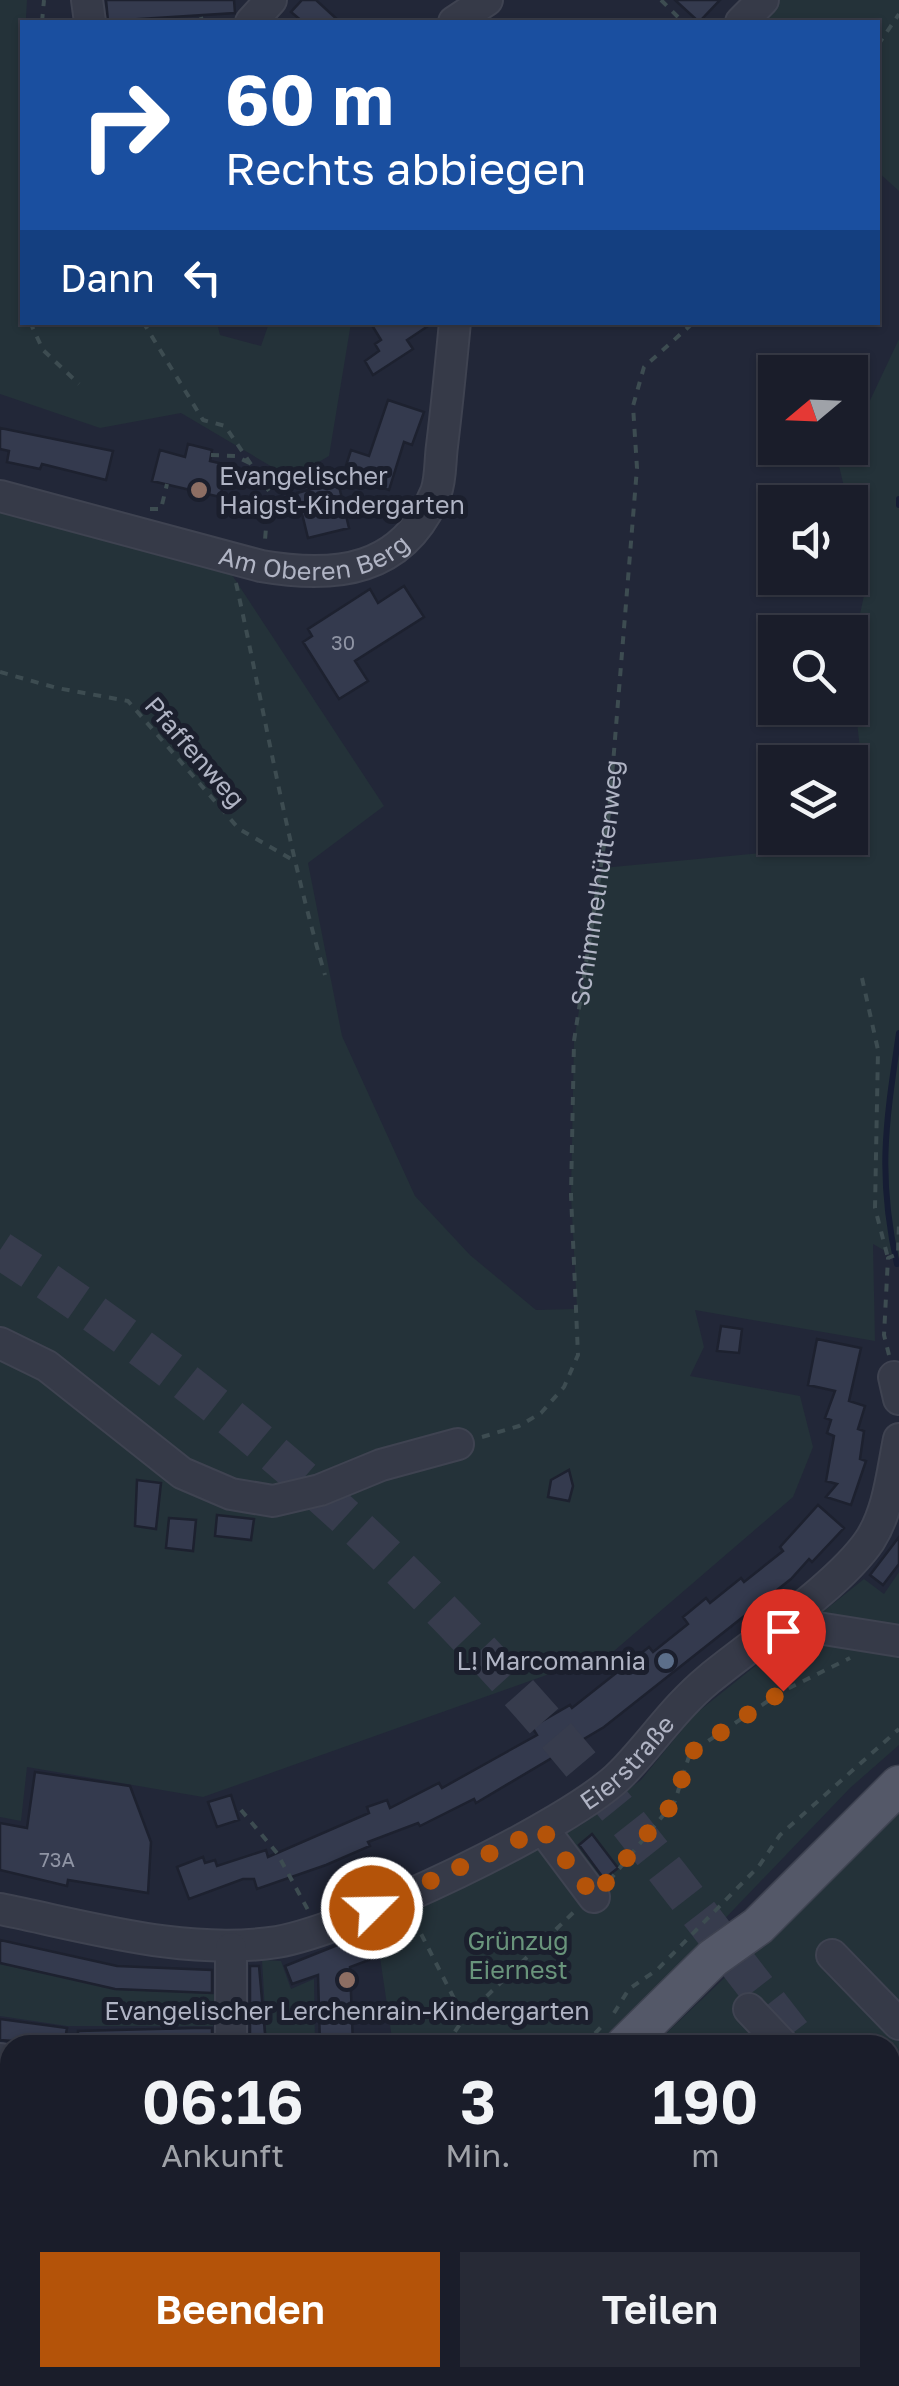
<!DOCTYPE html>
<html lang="de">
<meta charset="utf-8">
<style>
body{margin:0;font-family:"Golos Text",sans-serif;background:#272a36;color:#f1f3f6;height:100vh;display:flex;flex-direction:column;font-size:38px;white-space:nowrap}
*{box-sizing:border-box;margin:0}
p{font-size:32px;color:#9fa2a8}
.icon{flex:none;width:55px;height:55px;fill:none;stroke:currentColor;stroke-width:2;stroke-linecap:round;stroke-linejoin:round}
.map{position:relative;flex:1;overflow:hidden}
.details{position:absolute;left:0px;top:2035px;width:900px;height:352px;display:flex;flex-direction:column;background:#1a1d2a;border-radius:30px 30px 0 0;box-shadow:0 2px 8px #0004,0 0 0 2px #383b47}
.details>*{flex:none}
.hud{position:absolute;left:20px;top:20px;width:860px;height:305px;border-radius:0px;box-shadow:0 2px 8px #0004,0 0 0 2px #383b47;background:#1a4fa0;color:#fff;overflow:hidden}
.needle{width:65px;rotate:251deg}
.buttons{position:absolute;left:758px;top:355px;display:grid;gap:20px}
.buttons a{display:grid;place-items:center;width:110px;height:110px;border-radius:0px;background:#1a1d2a;box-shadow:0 2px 8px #0004,0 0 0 2px #383b47;font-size:50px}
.pin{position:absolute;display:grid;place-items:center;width:85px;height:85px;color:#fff;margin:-102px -42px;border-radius:50% 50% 50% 0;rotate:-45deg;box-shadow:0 0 10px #0007}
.pin .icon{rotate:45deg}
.me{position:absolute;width:110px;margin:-55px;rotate:67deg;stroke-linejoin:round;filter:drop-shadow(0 0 8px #0008)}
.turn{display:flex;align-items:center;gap:35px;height:210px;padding:0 40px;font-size:45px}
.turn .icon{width:130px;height:130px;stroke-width:2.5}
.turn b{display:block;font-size:70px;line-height:85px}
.then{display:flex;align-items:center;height:95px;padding:0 40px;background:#0003;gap:20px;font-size:38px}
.eta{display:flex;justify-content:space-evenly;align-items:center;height:170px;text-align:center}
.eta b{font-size:60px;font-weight:600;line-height:70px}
.action{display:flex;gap:20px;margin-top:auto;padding:20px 40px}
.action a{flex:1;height:115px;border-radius:0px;background:#b45309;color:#fff;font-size:40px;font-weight:600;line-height:115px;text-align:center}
.action a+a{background:#272a36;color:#f1f3f6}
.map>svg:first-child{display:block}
</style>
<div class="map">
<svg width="899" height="2386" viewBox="0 0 899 2386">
<rect width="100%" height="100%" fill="#222738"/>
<path fill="#243239" d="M0 0H27L20 125 22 322 217 323 220 335 261 346 269 323H351L329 456 291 478 181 413 100 428 0 394Z
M778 0H899V191L878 172V22H757Z
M899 339V1259L873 1244 875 1341 695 1310 704 1347 690 1376 800 1396 813 1447 793 1497 614 1651 203 1797 27 1767 21 1821 0 1817V505L232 575 384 806 308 863 342 1036 415 1196 470 1255 536 1310 577 1309 571 1195 574 1041 602 868 815 848 820 838H850V780L861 758 850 659 867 582 839 466Z
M899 1572V1745L850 1788 604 2045H393L374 1917 472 1878 581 1825 641 1780 694 1715 864 1579 884 1594Z
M899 1811V2099L895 2094 890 2098V2045H654Z
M262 1960 281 1961 291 1989 314 1979 315 2045H267Z
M0 1964 121 1990 216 1994 213 2026H67L0 2016Z
M899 2266V2386H547L551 2378H890V2274Z"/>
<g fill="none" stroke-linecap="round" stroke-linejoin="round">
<path stroke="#161d34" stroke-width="6" d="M899 499V505
M897 1264C877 1175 886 1122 899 1033"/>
</g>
<path fill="#343a4e" stroke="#1d212f" stroke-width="2.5" d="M106 0H234L235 13 108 21Z
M302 0H316L340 22H303L291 12Z
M675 0H720L699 22Z
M370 322H434L407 340 413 349 373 375 365 361 379 351 375 344 381 340Z
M388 400 424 412 412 445 404 442 389 490 343 475 351 450 369 456Z
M0 428 113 451 106 480 42 464 40 469 7 462 9 451 0 449Z
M188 444 212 450 210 461 228 465 220 497 152 481 160 450 185 457Z
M338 482 349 528 308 538 297 493Z
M404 586 424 617 355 661 368 681 339 699 303 642 312 636 308 629 370 589 378 603Z
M721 1326 742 1329 739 1353 717 1351Z
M817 1339 861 1348 849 1401 865 1406 858 1429 864 1431 860 1459 866 1461 851 1505 826 1497 837 1484 826 1481 834 1436 827 1433 831 1420 825 1418 835 1391 808 1385Z
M569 1470 573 1486 569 1501 548 1497 551 1480Z
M137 1480 161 1483 156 1529 135 1526Z
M818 1505 844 1528 812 1562 809 1559 791 1579 604 1727 476 1803 474 1799 420 1826 418 1823 368 1842 370 1846 326 1865 257 1889 254 1879H243L189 1899 177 1867 203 1857 205 1863 215 1860 217 1866 266 1850 268 1857 369 1813 367 1807 387 1800 390 1808 439 1783 442 1788 537 1735 532 1727 570 1705 572 1708 649 1647 653 1652 688 1624 683 1617 706 1598 710 1603 741 1578 744 1582 783 1551 780 1547Z
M217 1515 254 1519 251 1540 215 1536Z
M169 1518 196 1520 193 1551 166 1548Z
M899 1537V1564L883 1585 870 1575Z
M35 1772 130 1786 151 1842 148 1893 68 1880 67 1886 0 1870V1823L27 1828Z
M231 1795 239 1820 217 1827 208 1802Z
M592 1834 618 1868 604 1879 579 1845Z
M360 1936 369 1960 350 1967 353 2045H320L318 1975 292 1984 285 1966Z
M0 1940 117 1966 212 1970V1993L115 1989 0 1963Z
M250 1966H259L266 2045H250Z
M0 2019 67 2028 64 2045 0 2040Z
M194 2028H212V2045H78V2031Z"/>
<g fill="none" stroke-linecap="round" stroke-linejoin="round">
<path stroke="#373c4d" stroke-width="38" stroke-dasharray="38 19" stroke-linecap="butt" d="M0 1250C207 1384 396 1548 557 1736 642 1836 720 1942 801 2045
M890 2079 899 2076
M890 2155 899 2166"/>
<defs>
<g id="minor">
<path d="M87 0 90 22"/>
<path d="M251 22 271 0"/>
<path d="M454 22 487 0"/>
<path d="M741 22 763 0"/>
<path id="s2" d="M0 496 261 566C336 579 404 572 436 492 441 479 440 460 442 446 447 405 451 364 455 322"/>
<path d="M0 1343 47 1366 182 1473 231 1494 273 1501 320 1490 381 1465 458 1444"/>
<path d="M894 1377 899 1399"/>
<path d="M780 1622 899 1641"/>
<path d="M543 1829 594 1897"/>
<path id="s3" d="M0 1909C90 1927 185 1956 277 1942 349 1930 572 1825 622 1773 653 1741 675 1707 709 1679 754 1642 839 1586 870 1540 889 1510 892 1473 899 1439"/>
<path d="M231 1948V2045"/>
<path d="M832 1955 899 2024"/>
<path d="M749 2009 783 2045"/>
<path d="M0 2059 10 2061"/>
<path d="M0 2177H10"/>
<path d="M0 2311H10"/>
<path d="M616 2386 619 2378"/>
</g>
<path id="major" d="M625 2045 713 1958 758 1926 899 1785
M890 2243 899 2235
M256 2386 276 2378
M753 2386 757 2378"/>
</defs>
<use href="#minor" stroke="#3f4351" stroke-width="34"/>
<use href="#major" stroke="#3f4351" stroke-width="41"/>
<g stroke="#3d4c51" stroke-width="4" stroke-dasharray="8 8" stroke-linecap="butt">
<path d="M661 0 683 22"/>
<path d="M201 17 202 22"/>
<path d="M154 19V22"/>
<path d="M42 22 44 0"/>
<path d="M878 45 899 14"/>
<path d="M30 322 43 350 79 384"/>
<path d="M143 322 203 420 225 426 269 491 265 540"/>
<path d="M211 455 235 456 254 465"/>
<path d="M150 509H161L167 484"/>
<path d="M236 583C265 714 287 846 325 975"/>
<path d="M0 672 57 688 128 701 239 829 291 859"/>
<path d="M862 978 878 1050 875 1208 888 1258"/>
<path d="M889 1355 884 1335 888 1258 898 1254 899 1223"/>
<path id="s1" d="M482 1437 519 1426 541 1413 564 1387 578 1355 571 1195 574 1041 609 813 637 468 633 406 644 367 694 322"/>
<path d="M241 1810 277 1853 308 1910"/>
<path d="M609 1881 675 1801 690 1753 783 1691 850 1658"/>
<path d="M414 1920 464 2018"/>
<path d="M614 2013 629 1989 658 1969 759 1866 780 1835 899 1729"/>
<path d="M446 2045 464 2018 576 1910"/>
<path d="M584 2045 601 2027"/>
<path d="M890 2086 899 2079"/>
<path d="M890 2369 899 2360"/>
<path d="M383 2386V2378"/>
<path d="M471 2386 476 2378"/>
<path d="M873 2386 881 2378"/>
</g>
<use href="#minor" stroke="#363a48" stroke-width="30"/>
<use href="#major" stroke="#545868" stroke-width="38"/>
</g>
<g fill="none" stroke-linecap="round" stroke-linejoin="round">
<path stroke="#b45309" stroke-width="18" stroke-dasharray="0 32.4" d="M372 1908 542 1829 594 1897 675 1801 690 1753 783 1691"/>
</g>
<g fill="#8d6e63" stroke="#1b1f2d" stroke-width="4">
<circle cx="199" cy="490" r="10"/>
<circle cx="347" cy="1980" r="10"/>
</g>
<circle fill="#5c6f8a" stroke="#1b1f2d" stroke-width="4" cx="666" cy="1661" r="10"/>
<g text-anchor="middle" stroke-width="10" stroke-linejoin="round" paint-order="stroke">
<g font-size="20" fill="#8f94a4">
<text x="343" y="650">30</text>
<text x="57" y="1867">73A</text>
</g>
<g font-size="25" fill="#b0b4c4" stroke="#1b1f2d" text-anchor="start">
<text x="219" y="485">Evangelischer<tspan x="219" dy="29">Haigst-Kindergarten</tspan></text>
<text x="646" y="1670" text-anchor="end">L! Marcomannia</text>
<text x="347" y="2020" text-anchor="middle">Evangelischer Lerchenrain-Kindergarten</text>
</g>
<g font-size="25" fill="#b0b4c4" stroke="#1b1f2d">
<text dy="9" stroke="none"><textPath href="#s2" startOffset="325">Am Oberen Berg</textPath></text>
<text transform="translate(195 752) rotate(49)" y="9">Pfaffenweg</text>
<text dy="9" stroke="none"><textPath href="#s1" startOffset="608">Schimmelhüttenweg</textPath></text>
<text dy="9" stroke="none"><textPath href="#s3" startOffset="678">Eierstraße</textPath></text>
</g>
<g font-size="25" fill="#69947b" stroke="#1b1f2d">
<text x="518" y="1950">Grünzug<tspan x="518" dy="29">Eiernest</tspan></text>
</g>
</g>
</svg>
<div class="buttons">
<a><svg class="needle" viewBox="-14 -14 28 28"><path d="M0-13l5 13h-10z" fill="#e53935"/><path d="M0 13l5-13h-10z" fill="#9fa2a8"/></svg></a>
<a><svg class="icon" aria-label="sound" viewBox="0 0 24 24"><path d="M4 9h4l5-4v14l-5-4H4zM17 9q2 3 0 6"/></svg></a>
<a><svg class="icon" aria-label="search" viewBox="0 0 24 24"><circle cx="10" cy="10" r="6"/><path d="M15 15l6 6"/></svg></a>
<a><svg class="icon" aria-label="layers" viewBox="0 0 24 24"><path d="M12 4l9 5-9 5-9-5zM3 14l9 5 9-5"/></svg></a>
</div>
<div class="pin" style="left:783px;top:1691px;background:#d93025"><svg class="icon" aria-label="arrive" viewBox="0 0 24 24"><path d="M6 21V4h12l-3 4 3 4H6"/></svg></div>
<svg class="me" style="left:372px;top:1908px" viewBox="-20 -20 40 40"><circle r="17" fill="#b45309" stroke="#fff" stroke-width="3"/><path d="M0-11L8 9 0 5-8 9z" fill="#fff"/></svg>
<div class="hud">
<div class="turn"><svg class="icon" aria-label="right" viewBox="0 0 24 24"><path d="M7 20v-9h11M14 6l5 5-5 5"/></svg><div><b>60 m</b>Rechts abbiegen</div></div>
<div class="then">Dann<svg class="icon" aria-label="left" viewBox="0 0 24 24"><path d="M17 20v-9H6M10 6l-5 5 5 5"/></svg></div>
</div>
<section class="details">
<div class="eta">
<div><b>06:16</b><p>Ankunft</p></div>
<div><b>3</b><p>Min.</p></div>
<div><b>190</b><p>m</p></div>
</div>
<div class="action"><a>Beenden</a><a>Teilen</a></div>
</section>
</div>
